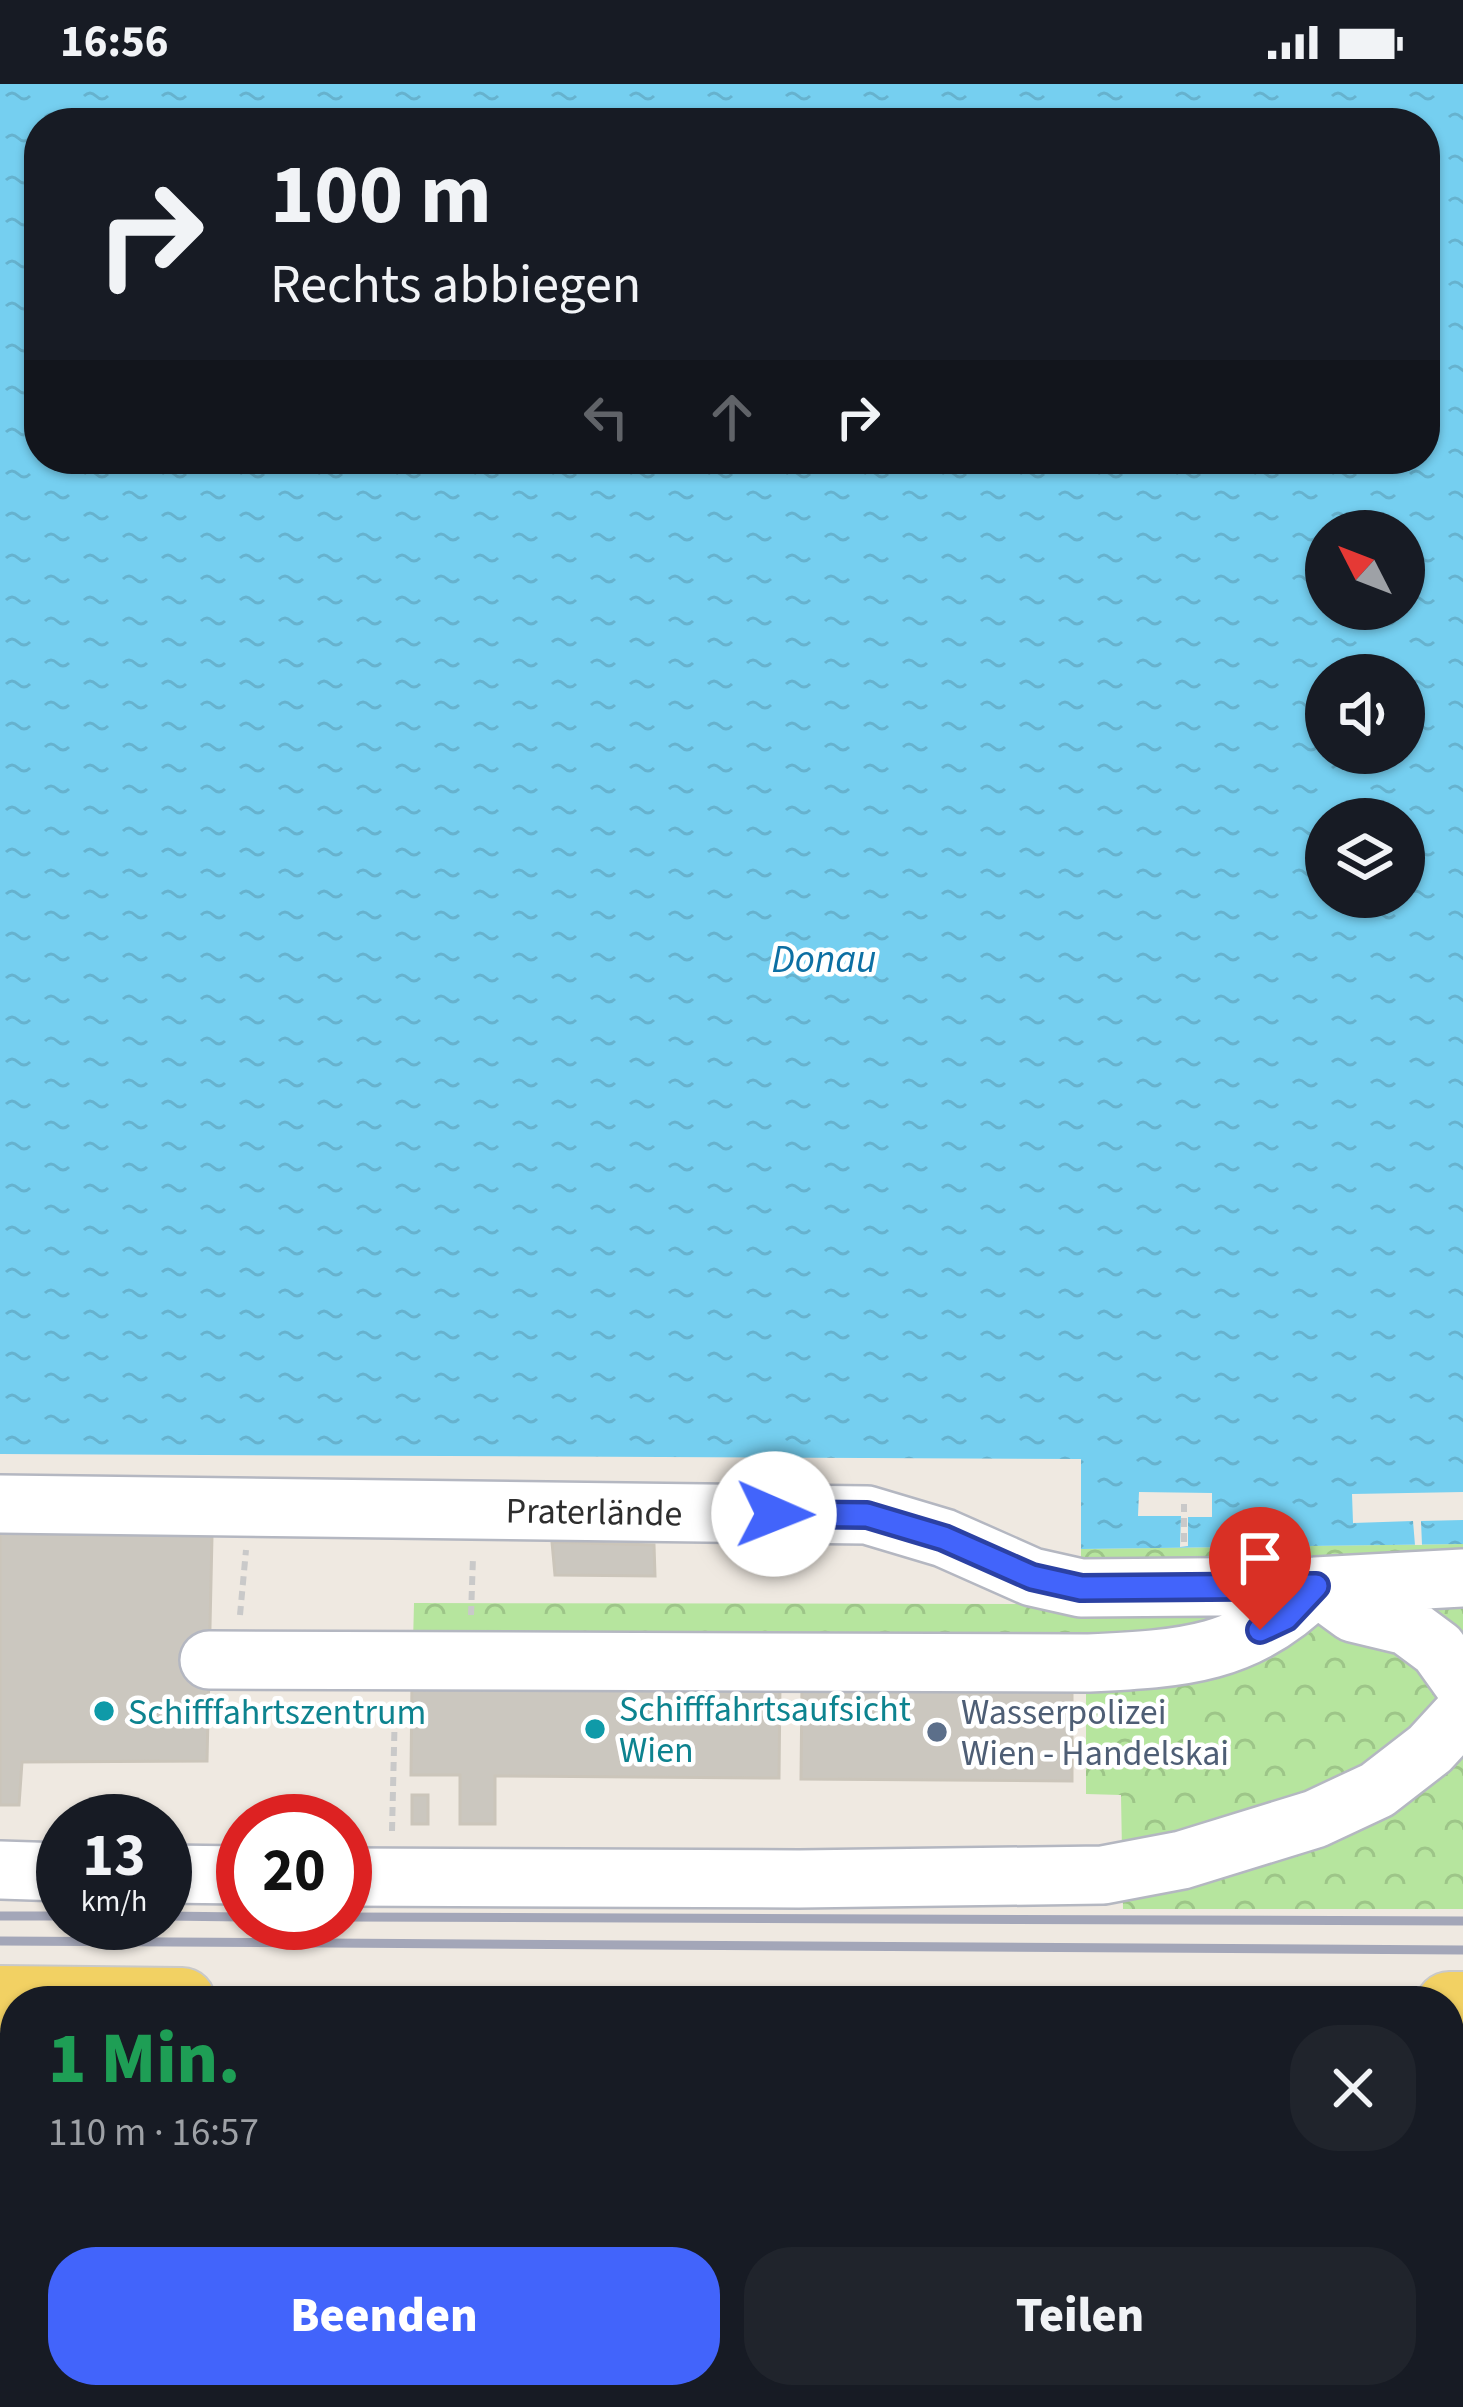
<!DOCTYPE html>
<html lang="de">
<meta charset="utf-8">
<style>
body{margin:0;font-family:"Source Sans 3",sans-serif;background:#20242c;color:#f1f3f6;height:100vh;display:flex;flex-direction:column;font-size:45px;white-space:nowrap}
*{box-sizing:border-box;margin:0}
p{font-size:39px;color:#9ea1a6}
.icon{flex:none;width:66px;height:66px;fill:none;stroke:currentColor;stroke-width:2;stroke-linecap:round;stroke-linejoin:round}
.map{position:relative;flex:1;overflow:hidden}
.drawer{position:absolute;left:0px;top:1902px;width:1464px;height:423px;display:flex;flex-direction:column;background:#171b24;border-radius:48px 48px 0 0;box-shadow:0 3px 9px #0004}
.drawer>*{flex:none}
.top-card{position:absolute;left:24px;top:24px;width:1416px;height:366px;border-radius:48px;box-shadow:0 3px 9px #0004;background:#171b24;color:#f1f3f6;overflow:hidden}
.needle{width:78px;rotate:312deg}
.buttons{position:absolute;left:1305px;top:426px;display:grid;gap:24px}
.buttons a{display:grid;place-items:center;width:120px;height:120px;border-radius:50%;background:#171b24;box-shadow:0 3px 9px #0004;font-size:60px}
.speed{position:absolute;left:36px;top:1710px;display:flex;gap:24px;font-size:60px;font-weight:700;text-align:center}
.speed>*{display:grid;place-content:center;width:156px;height:156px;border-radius:50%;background:#171b24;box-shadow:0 3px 9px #0004;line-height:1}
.speed small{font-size:30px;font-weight:400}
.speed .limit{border:18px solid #d22;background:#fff;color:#111}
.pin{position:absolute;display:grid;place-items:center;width:102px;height:102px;color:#fff;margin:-123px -51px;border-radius:50% 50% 50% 0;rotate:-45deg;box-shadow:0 0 12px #0007}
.pin .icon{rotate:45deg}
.me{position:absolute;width:132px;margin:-66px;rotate:91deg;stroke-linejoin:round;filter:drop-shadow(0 0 9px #0008)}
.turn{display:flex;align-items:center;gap:42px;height:252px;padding:0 48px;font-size:54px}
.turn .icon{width:156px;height:156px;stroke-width:2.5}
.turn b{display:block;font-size:84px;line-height:102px}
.lanes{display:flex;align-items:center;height:114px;padding:0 48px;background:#0003;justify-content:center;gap:60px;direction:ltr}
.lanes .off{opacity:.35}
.round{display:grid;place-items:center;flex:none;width:126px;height:126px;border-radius:48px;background:#20242c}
.head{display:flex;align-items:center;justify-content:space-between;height:204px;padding:0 48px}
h1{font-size:72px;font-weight:800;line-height:90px;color:#1e9e55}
.action{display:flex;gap:24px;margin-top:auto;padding:24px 48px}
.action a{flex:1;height:138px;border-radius:48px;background:#4264fb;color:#fff;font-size:48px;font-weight:800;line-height:138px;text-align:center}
.action a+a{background:#20242c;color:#f1f3f6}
.status{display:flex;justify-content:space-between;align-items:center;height:84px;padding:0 60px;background:#171b24;direction:ltr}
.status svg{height:33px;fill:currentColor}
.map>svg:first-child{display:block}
</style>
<div class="status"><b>16:56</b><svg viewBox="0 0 49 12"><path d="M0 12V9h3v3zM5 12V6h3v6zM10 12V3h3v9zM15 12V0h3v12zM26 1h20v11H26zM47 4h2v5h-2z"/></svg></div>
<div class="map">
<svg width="1463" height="2323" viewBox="0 0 1463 2323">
<defs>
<pattern id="grass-dots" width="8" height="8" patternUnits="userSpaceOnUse" patternTransform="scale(3)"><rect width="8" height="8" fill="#b6e59e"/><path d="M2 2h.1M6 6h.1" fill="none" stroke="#9dc588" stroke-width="1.8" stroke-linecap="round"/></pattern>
<pattern id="park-crowns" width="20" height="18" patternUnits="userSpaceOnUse" patternTransform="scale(3)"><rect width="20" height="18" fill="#b6e59e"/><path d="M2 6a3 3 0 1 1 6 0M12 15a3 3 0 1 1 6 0" fill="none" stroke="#9dc588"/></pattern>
<pattern id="water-ripples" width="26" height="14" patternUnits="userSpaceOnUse" patternTransform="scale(3)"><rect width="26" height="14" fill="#75cff0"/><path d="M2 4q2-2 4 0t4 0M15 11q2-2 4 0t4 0" fill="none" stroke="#66b2ce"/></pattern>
</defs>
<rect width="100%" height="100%" fill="#efe9e1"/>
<path fill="url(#grass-dots)" d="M1454 2273H1463V2323H1424V2310H1449V2276Z
M857 2310H999V2323H857Z
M1083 2310H1339V2323H1083Z"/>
<path fill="url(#park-crowns)" d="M1463 1460V1825H1123L1121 1711 1086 1710V1566L413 1559 414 1519 1081 1520V1465Z"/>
<path fill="url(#water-ripples)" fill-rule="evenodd" d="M0 0H1463V1460L1081 1465V1375L0 1370ZM39 39H1425V375H39ZM1326 447H1404V525H1326ZM1326 591H1404V669H1326ZM1326 735H1404V813H1326Z"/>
<path fill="#efe9e1" d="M1139 1408 1212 1409V1433H1188V1462L1180 1463 1181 1432H1138Z
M1463 1408V1436L1421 1437 1422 1461H1415L1413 1437 1353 1439 1352 1410Z"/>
<path fill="#cbc7bf" stroke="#cbc5ba" stroke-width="3" d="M0 1449 212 1452 207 1677 22 1678 19 1721H0Z
M552 1458 654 1461 655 1492 555 1491Z
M412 1596 780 1599 779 1694 495 1692V1740H460V1691H411Z
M802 1599 1072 1602V1697L801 1695Z
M412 1711H428V1740H412Z
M0 1976H15V2038H0Z
M1449 2013H1463V2105H1452V2132Z
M1449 2183H1454V2189H1463V2273H1454V2277L1449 2276Z
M0 2292H15V2310H55V2323H0Z
M80 2310 132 2314V2310H197V2323H55V2313H80Z
M999 2310H1083V2323H999Z
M1339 2310H1424V2323H1339Z"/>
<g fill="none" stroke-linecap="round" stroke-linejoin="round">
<defs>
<path id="minor" d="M0 1420 867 1431 944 1454 1032 1493 1081 1504 1316 1502 1463 1494
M209 1576 1089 1579C1181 1575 1249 1571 1316 1502L1353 1529 1407 1542 1438 1565 1463 1600
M0 1786 63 1788
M165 1790 243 1791
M345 1793 799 1795 1103 1791 1182 1776 1315 1735 1377 1706 1430 1665 1463 1629
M841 2310 842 2323
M244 2323V2310"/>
<path id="major" d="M0 1915 182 1917
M1449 1921H1463"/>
</defs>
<use href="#minor" stroke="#b4b7c1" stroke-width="62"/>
<use href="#major" stroke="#c9c9c9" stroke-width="70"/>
<path stroke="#c9c9c9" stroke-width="6" stroke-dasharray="9 6" stroke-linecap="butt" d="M1184 1458V1420
M240 1531 246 1466
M471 1531 473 1473
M392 1747 395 1622
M1449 2158H1463
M1190 2310V2323
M1233 2323V2310"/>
<use href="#minor" stroke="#fff" stroke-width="57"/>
<use href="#major" stroke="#f2d163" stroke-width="66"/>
<path stroke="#a3a6b8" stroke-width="9" d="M0 1832H63
M165 1832 243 1833
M345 1833 1463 1837
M0 1857 1463 1866"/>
</g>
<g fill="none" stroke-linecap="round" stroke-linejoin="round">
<defs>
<path id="route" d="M774 1430 867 1431 944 1454 1032 1493 1081 1504 1316 1502 1286 1534 1260 1546"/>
</defs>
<use href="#route" stroke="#2b41a3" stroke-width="30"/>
<use href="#route" stroke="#4264fb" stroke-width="21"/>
</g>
<g fill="#0f9aa8" stroke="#fff" stroke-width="4.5">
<circle cx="104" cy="1627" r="12"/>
<circle cx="595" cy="1645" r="12"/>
</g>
<circle fill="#5c6f8a" stroke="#fff" stroke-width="4.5" cx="937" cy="1648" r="12"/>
<g text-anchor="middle" stroke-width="9" stroke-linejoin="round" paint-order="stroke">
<g font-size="36" fill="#2e2e2e" stroke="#fff">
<text transform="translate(594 1427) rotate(1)" y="13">Praterlände</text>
</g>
<g font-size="36" fill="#0d838f" stroke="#fff" text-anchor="start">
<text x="619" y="1637">Schifffahrtsaufsicht<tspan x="619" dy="41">Wien</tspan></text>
<text x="128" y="1640">Schifffahrtszentrum</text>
</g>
<g font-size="36" fill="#4e5e75" stroke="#fff" text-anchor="start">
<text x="961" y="1640">Wasserpolizei<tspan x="961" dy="41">Wien - Handelskai</tspan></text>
</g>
<g font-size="39" font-style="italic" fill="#0d6fa3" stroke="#fff">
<text x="824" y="888">Donau</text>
</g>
</g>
</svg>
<div class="buttons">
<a><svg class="needle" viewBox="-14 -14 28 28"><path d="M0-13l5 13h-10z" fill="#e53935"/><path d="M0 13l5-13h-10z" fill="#9ea1a6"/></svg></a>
<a><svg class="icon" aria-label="sound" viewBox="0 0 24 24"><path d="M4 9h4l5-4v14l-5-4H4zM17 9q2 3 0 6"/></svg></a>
<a><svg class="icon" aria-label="layers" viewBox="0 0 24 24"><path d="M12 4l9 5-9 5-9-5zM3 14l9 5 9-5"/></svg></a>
</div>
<div class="speed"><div>13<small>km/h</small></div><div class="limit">20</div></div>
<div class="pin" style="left:1260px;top:1546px;background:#d93025"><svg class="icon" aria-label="arrive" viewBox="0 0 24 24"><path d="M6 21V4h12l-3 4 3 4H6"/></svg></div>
<svg class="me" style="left:774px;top:1430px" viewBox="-20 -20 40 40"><circle r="19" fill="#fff"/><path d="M0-13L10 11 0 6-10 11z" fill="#4264fb"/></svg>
<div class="top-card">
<div class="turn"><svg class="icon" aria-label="right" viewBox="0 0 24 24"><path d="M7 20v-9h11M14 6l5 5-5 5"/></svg><div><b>100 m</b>Rechts abbiegen</div></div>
<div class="lanes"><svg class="icon off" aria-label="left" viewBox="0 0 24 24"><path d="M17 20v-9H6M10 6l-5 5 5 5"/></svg><svg class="icon off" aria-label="ahead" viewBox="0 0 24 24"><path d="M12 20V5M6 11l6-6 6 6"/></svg><svg class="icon" aria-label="right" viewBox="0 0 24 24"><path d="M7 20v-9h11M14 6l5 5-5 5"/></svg></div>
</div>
<section class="drawer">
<div class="head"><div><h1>1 Min.</h1><p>110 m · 16:57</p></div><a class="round"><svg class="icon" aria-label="close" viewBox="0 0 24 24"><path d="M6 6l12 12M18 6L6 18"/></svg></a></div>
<div class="action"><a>Beenden</a><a>Teilen</a></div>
</section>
</div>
